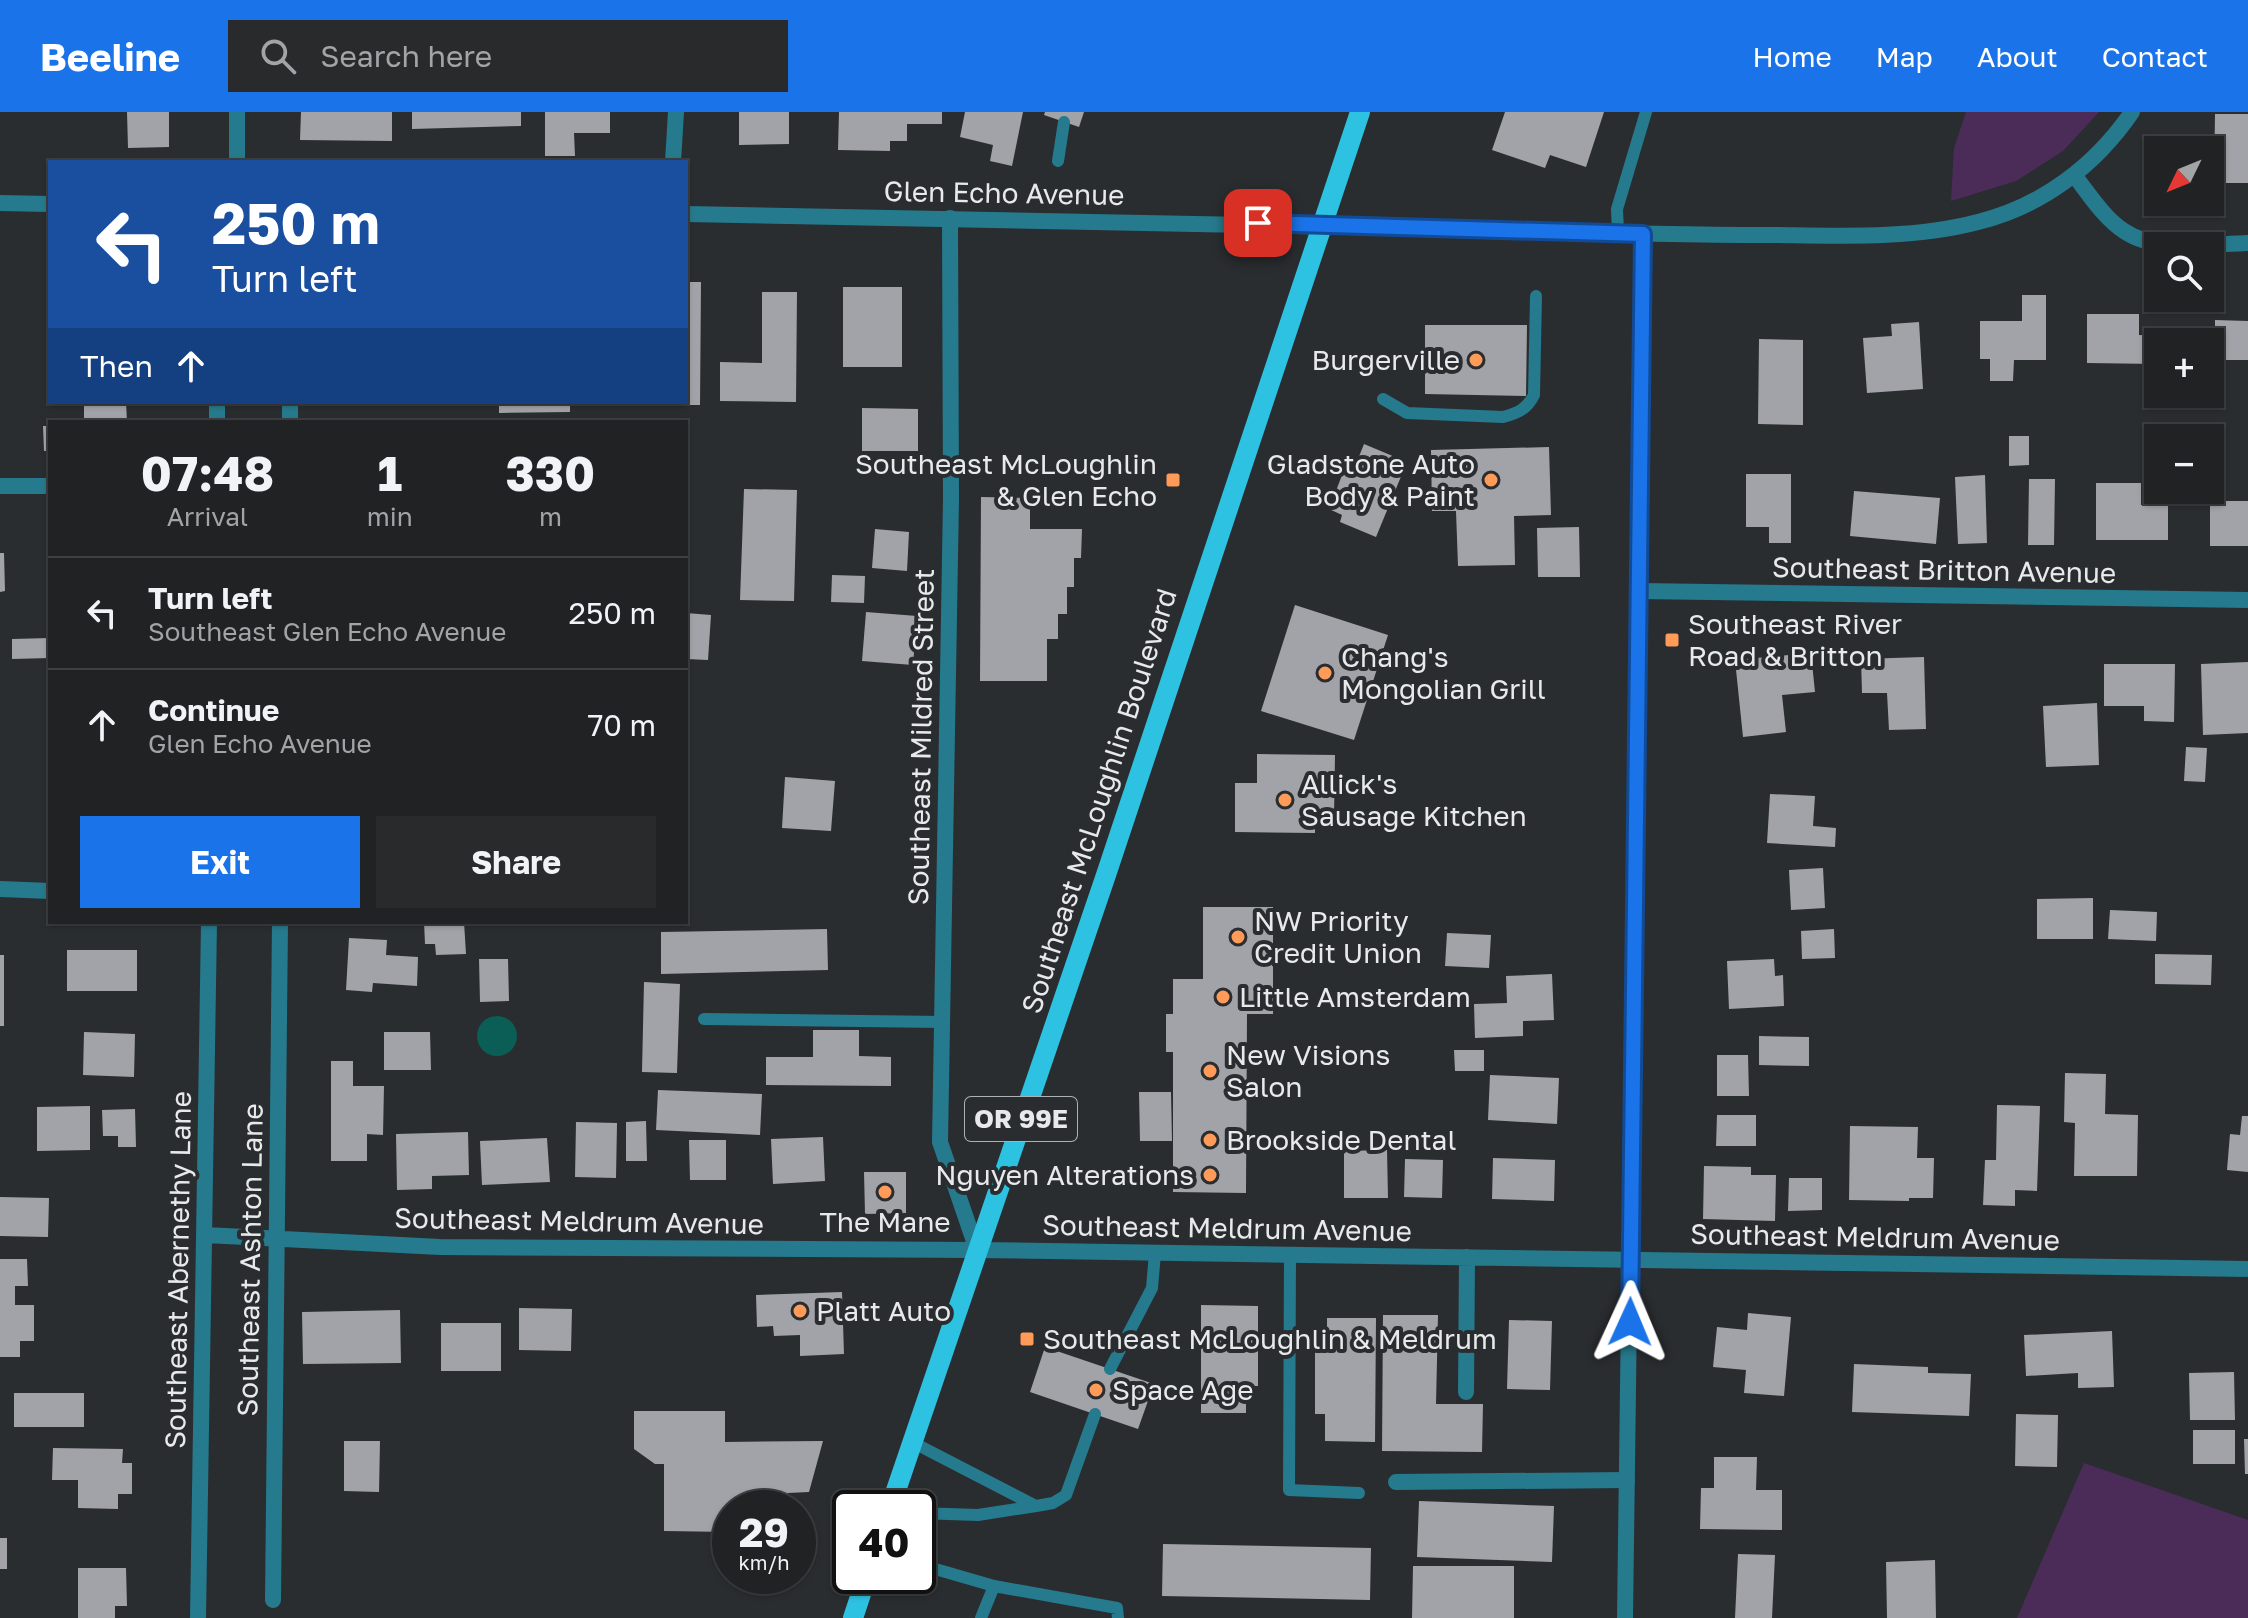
<!DOCTYPE html>
<meta charset="utf-8">
<style>
body{margin:0;font-family:"Golos Text",sans-serif;background:#282a2c;color:#f1f3f6;height:100vh;display:flex;flex-direction:column;font-size:30px;white-space:nowrap}
*{box-sizing:border-box;margin:0}
p{font-size:26px;color:#a2a4a6}
.icon{flex:none;width:44px;height:44px;fill:none;stroke:currentColor;stroke-width:2;stroke-linecap:round;stroke-linejoin:round}
.map{position:relative;flex:1;overflow:hidden}
.side{position:absolute;left:48px;top:308px;width:640px;height:504px;display:flex;flex-direction:column;background:#202224;border-radius:0px;box-shadow:0 2px 6px #0004,0 0 0 2px #3d3f41}
.side>*{flex:none}
.guide{position:absolute;left:48px;top:48px;width:640px;height:244px;border-radius:0px;box-shadow:0 2px 6px #0004,0 0 0 2px #3d3f41;background:#1a4fa0;color:#fff;overflow:hidden}
.needle{width:52px;rotate:227deg}
.tools{position:absolute;left:2144px;top:24px;display:grid;gap:16px}
.tools a{display:grid;place-items:center;width:80px;height:80px;border-radius:0px;background:#202224;box-shadow:0 2px 6px #0004,0 0 0 2px #3d3f41;font-size:40px}
.speed{position:absolute;left:712px;top:1378px;display:flex;gap:16px;font-size:40px;font-weight:700;text-align:center}
.speed>*{display:grid;place-content:center;width:104px;height:104px;border-radius:50%;background:#202224;box-shadow:0 2px 6px #0004,0 0 0 2px #3d3f41;line-height:1}
.speed small{font-size:20px;font-weight:400}
.speed .limit{border:4px solid #111;border-radius:12px;background:#fff;color:#111}
.pin{position:absolute;display:grid;place-items:center;width:68px;height:68px;color:#fff;margin:-34px;border-radius:16px;box-shadow:0 4px 12px #0006}
.me{position:absolute;width:88px;margin:-44px;rotate:1deg;stroke-linejoin:round;filter:drop-shadow(0 0 6px #0008)}
.turn{display:flex;align-items:center;gap:28px;height:168px;padding:0 32px;font-size:36px}
.turn .icon{width:104px;height:104px;stroke-width:2.5}
.turn b{display:block;font-size:56px;line-height:68px}
.then{display:flex;align-items:center;height:76px;padding:0 32px;background:#0003;gap:16px;font-size:30px}
.eta{display:flex;justify-content:space-evenly;align-items:center;height:136px;text-align:center}
.eta b{font-size:48px;font-weight:700;line-height:56px}
.button{display:flex;gap:16px;margin-top:auto;padding:16px 32px}
.button a{flex:1;height:92px;border-radius:0px;background:#1a73e8;color:#fff;font-size:32px;font-weight:700;line-height:92px;text-align:center}
.button a+a{background:#282a2c;color:#f1f3f6}
ul{padding:0;list-style:none}
li{display:flex;align-items:center;gap:24px;height:112px;padding:0 32px;border-top:2px solid #3d3f41}
li div{flex:1}
li b{display:block;font-size:30px}
li em{font-style:normal}
header{display:flex;align-items:center;gap:48px;box-sizing:border-box;height:112px;padding:0 40px;background:#1a73e8;color:#fff}
header strong{font-size:38px}
nav{display:flex;gap:44px;margin-inline-start:auto;font-size:28px}
.search{width:560px;height:72px;background:#282a2c;display:flex;align-items:center;gap:20px;box-sizing:border-box;padding:0 28px;border-radius:0px;color:#a2a4a6;font-size:30px}
.map>svg:first-child{display:block}
</style>
<header>
<strong>Beeline</strong>
<div class="search"><svg class="icon" aria-label="search" viewBox="0 0 24 24"><circle cx="10" cy="10" r="6"/><path d="M15 15l6 6"/></svg>Search here</div>
<nav><a>Home</a><a>Map</a><a>About</a><a>Contact</a></nav>
</header>
<div class="map">
<svg width="2248" height="1506" viewBox="0 0 2248 1506">
<rect width="100%" height="100%" fill="#2a2d30"/>
<path fill="#4b2c58" d="M1966 0H2099L2063 39 2016 69 1951 89 1954 36Z
M2084 1351 2248 1408V1506H2017Z"/>
<path fill="#0b5e55" d="M477 924a20 20 0 1 1 40 0a20 20 0 1 1-40 0Z"/>
<path fill="#a2a3a8" d="M127 0H169V35L128 36Z
M301 0H392V29L300 28Z
M412 0H521V14L412 17Z
M545 0H610V21H574L575 44H545Z
M739 0H789V32L739 33Z
M839 0H942V12H907V29H890V39L838 38Z
M965 0H1023L1012 54 990 49 993 33 960 25Z
M1045 0H1084L1079 15 1044 3Z
M1505 0H1604L1586 55 1550 43 1545 56 1492 38Z
M2215 2H2248V71H2214Z
M686 170H701L700 293H641V290H686Z
M843 175H902V255H843Z
M762 180H797L796 290 720 289V250L762 251Z
M2022 183H2046V248H2014L2013 269H1990V247H1980V209H2022Z
M2087 202H2139V223L2167 224V230H2158V252L2087 251Z
M2215 208 2248 209V248H2215Z
M1919 210 1923 277 1867 281 1863 226 1892 224 1891 212Z
M1425 213H1527L1526 284 1425 282Z
M1759 227 1803 228V313L1758 312Z
M84 290H126L127 310H84Z
M499 290H570V300L499 301Z
M862 296 918 297V339H862Z
M43 314H50V339H44Z
M2009 324H2029V353L2009 354Z
M1364 332 1407 350 1376 425 1340 410 1342 403 1329 397 1344 358 1352 362Z
M1549 335 1551 403 1514 404 1515 453 1458 454 1456 399H1432L1431 338Z
M1746 362H1791V431H1769V415H1746Z
M1985 363 1987 431 1958 432 1955 365Z
M2029 367H2055L2054 433H2028Z
M2096 371H2141V393L2168 394V428H2096Z
M744 377 797 378 794 489 740 488Z
M1854 379 1940 386 1936 432 1850 424Z
M981 385 1030 386V417H1082L1081 446H1074V475H1067V502H1058V527H1047V569H980Z
M2210 389H2248V434H2210Z
M1579 415 1580 465H1538L1537 416Z
M875 417 909 420 907 459 872 456Z
M0 441H4L5 479 0 480Z
M832 463 865 464 864 491 831 490Z
M1295 493 1388 523 1354 628 1261 599Z
M866 500 917 504 913 553 862 549Z
M686 501 711 503 708 548 686 547Z
M50 526V546L12 547V527Z
M1811 541 1815 580 1782 583 1786 620 1743 625 1735 548Z
M1924 545 1926 617 1889 618 1887 581H1862L1861 547Z
M2248 550V621L2203 623 2201 552Z
M2104 552H2175L2174 610 2144 609V594H2104Z
M2097 591 2099 653 2046 655 2043 594Z
M2186 635 2207 636 2205 670 2184 669Z
M1257 642 1335 643 1334 706H1315V721L1235 720V671H1257Z
M785 665 835 669 831 719 782 716Z
M1770 682 1815 684 1813 714 1836 716 1835 735 1767 731Z
M1823 756 1825 796 1791 798 1789 758Z
M2093 786V827H2037V787Z
M1203 795H1273V902H1247L1246 1081 1173 1080V940H1166V902H1173V867H1203Z
M2110 798 2157 800 2156 829 2108 827Z
M424 810H464L466 842 436 843 435 832H425Z
M827 817 828 858 661 862V820Z
M1834 817 1835 846 1802 847 1801 819Z
M1447 821 1491 823 1489 856 1445 854Z
M349 826 387 828 386 843 418 845 417 874 373 871 372 880 346 878Z
M67 838H137V879H67Z
M2155 842 2212 843 2211 873 2155 872Z
M0 843H4V914H0Z
M479 847H508L509 889 480 890Z
M1774 847 1775 864 1783 863 1784 894 1729 897 1727 849Z
M1552 862 1554 908 1523 909V924L1475 926 1474 892 1507 891 1506 864Z
M644 870 680 872 677 961 642 960Z
M813 918H859V944L891 945V974L766 973V945H813Z
M84 920 135 922 134 965 83 963Z
M384 920H430L431 958H384Z
M1759 924 1809 925V954L1759 953Z
M1454 938H1484V959H1455Z
M1717 943H1748L1749 984H1717Z
M331 949H353V974H384L383 1023 367 1022V1049H331Z
M2065 961 2106 962 2105 1002 2138 1003 2137 1064H2074L2075 1011 2064 1010Z
M1490 963 1559 966 1557 1012 1488 1008Z
M658 978 762 982 760 1023 656 1018Z
M1139 980H1171L1172 1029H1140Z
M1997 993 2040 994 2037 1079 2015 1078V1094L1983 1093 1985 1048H1996Z
M90 994V1038L37 1039V995Z
M135 997 136 1035H118V1024H103L102 998Z
M1717 1003H1756V1034H1716Z
M2242 1004H2248V1060L2227 1058 2230 1022 2240 1023Z
M646 1009 647 1049H626V1010Z
M576 1010 617 1011 616 1066 575 1065Z
M1850 1014 1918 1015 1917 1046H1934L1933 1086H1909V1089L1849 1088Z
M468 1020 469 1063 432 1064V1077L397 1078 396 1022Z
M823 1025 825 1069 773 1072 771 1027Z
M547 1026 550 1070 482 1073 480 1029Z
M689 1028H726V1068H690Z
M1387 1038 1388 1086H1344V1039Z
M1493 1046 1555 1048 1554 1089 1492 1087Z
M1405 1047 1443 1048 1442 1086 1404 1085Z
M1704 1054 1751 1055V1063H1776L1775 1109 1703 1107Z
M864 1060H906V1101L865 1102Z
M1789 1066H1822V1098L1788 1099Z
M0 1085 49 1086 48 1125 0 1124Z
M0 1147H27L28 1174H15V1193H34V1229H20V1245H0Z
M842 1180 844 1242 800 1244V1223L774 1224 773 1214 757 1215 756 1183Z
M1201 1193 1258 1194V1274H1246V1301H1201Z
M519 1196 572 1197 571 1239 519 1238Z
M400 1198 401 1251 303 1252 302 1200Z
M1748 1201 1791 1205 1784 1284 1744 1281 1746 1258 1713 1255 1717 1215 1747 1218Z
M1383 1203H1438L1436 1292H1483L1482 1340 1382 1339Z
M1327 1206H1376L1375 1330 1325 1329V1302H1315V1231H1327Z
M1509 1208 1552 1209 1550 1278 1507 1277Z
M441 1211H501V1259H441Z
M2112 1219 2114 1275 2078 1276V1261L2026 1264 2024 1223Z
M1045 1235 1154 1272 1138 1317 1030 1280Z
M1854 1252 1928 1255V1261L1971 1262 1969 1304 1852 1300Z
M2234 1260 2235 1308H2190L2189 1261Z
M14 1281H84V1315H14Z
M634 1299H725V1330L823 1329 809 1380 788 1381 783 1396H730V1420L664 1419V1352H655L634 1337Z
M2016 1302 2058 1303 2057 1355 2015 1354Z
M2193 1318H2235V1352H2193Z
M2244 1327H2248V1362H2245Z
M344 1329H380L379 1380 344 1379Z
M53 1336 123 1337 122 1351H132V1382H118V1397L78 1396V1368H52Z
M1714 1345H1757L1756 1378H1782V1418L1700 1417 1701 1376H1714Z
M1419 1389 1554 1394 1552 1450 1417 1445Z
M0 1426H7V1457H0Z
M1163 1432 1371 1436 1370 1488 1162 1484Z
M1738 1442 1775 1443 1772 1506H1735Z
M1935 1448 1936 1506H1887L1886 1450Z
M1413 1454H1514V1506H1412Z
M78 1456H126L127 1494H115V1506H78Z"/>
<g fill="none" stroke-linecap="round" stroke-linejoin="round">
<path stroke="#267a8d" stroke-width="12" d="M1058 49 1064 10
M1618 121 1617 97 1646 0
M1383 287 1407 301 1503 305C1518 301 1527 297 1534 283L1536 184
M704 907 943 910
M1290 1143 1289 1378 1359 1381
M1110 1257 1152 1176 1155 1141
M912 1330 1036 1394 978 1403 918 1401
M1036 1394 1053 1391 1066 1383 1095 1302
M918 1452 994 1474 1117 1496 1118 1506
M981 1506 994 1474"/>
<path stroke="#267a8d" stroke-width="16" d="M673 50 676 0
M2074 63C2089 82 2104 106 2124 119 2158 142 2209 132 2248 131
M950 106 951 387 940 1030 977 1138
M217 310V290
M290 310V290
M0 374H50
M1639 479 2248 488
M0 777 50 779
M205 1123 440 1135 977 1138 2248 1157
M1466 1280 1467 1145
M1396 1370 1627 1368
M273 1488 280 810
M198 1506 209 810"/>
<path stroke="#267a8d" stroke-width="16" d="M237 50V0
M0 91 50 92
M686 102C963 107 1239 111 1515 119 1603 121 1690 123 1777 123 1843 124 1913 127 1978 110 2042 94 2095 54 2132 0
M1625 1506 1643 122"/>
<path stroke="#2dc2e1" stroke-width="20" d="M890 1396 1106 763 1360 0
M853 1506 867 1464"/>
</g>
<g fill="none" stroke-linecap="round" stroke-linejoin="round">
<defs>
<path id="route" d="M1258 111 1643 122 1630 1210"/>
</defs>
<use href="#route" stroke="#114b97" stroke-width="20"/>
<use href="#route" stroke="#1a73e8" stroke-width="14"/>
</g>
<g fill="#fe9b58" stroke="#2a2d30" stroke-width="3">
<circle cx="1476" cy="248" r="8"/>
<rect x="1165" y="360" width="16" height="16" rx="4"/>
<circle cx="1491" cy="368" r="8"/>
<rect x="1664" y="520" width="16" height="16" rx="4"/>
<circle cx="1325" cy="561" r="8"/>
<circle cx="1285" cy="688" r="8"/>
<circle cx="1238" cy="825" r="8"/>
<circle cx="1223" cy="885" r="8"/>
<circle cx="1210" cy="959" r="8"/>
<circle cx="1210" cy="1028" r="8"/>
<circle cx="1210" cy="1063" r="8"/>
<circle cx="885" cy="1080" r="8"/>
<circle cx="800" cy="1199" r="8"/>
<rect x="1019" y="1219" width="16" height="16" rx="4"/>
<circle cx="1096" cy="1278" r="8"/>
</g>
<g text-anchor="middle" stroke-width="8" stroke-linejoin="round" paint-order="stroke">
<rect fill="#2a2d30" stroke="#aeb1b3" stroke-width="2" x="965" y="985" width="112" height="44" rx="6"/>
<g font-size="26" font-weight="bold" fill="#e7e9eb">
<text x="1021" y="1016">OR 99E</text>
</g>
<g font-size="28" fill="#e7e9eb" stroke="#2a2d30">
<text transform="translate(1004 81) rotate(1)" y="10">Glen Echo Avenue</text>
<text transform="translate(1944 458) rotate(1)" y="10">Southeast Britton Avenue</text>
<text transform="translate(921 625) rotate(-89)" y="10">Southeast Mildred Street</text>
<text transform="translate(1099 689) rotate(-72)" y="10">Southeast McLoughlin Boulevard</text>
<text transform="translate(579 1109) rotate(1)" y="10">Southeast Meldrum Avenue</text>
<text transform="translate(1227 1116) rotate(1)" y="10">Southeast Meldrum Avenue</text>
<text transform="translate(1875 1125) rotate(1)" y="10">Southeast Meldrum Avenue</text>
<text transform="translate(250 1148) rotate(-89)" y="10">Southeast Ashton Lane</text>
<text transform="translate(178 1158) rotate(-89)" y="10">Southeast Abernethy Lane</text>
</g>
<g font-size="28" fill="#e7e9eb" stroke="#2a2d30" text-anchor="start">
<text x="1460" y="258" text-anchor="end">Burgerville</text>
<text x="1157" y="362" text-anchor="end">Southeast McLoughlin<tspan x="1157" dy="32">&amp; Glen Echo</tspan></text>
<text x="1475" y="362" text-anchor="end">Gladstone Auto<tspan x="1475" dy="32">Body &amp; Paint</tspan></text>
<text x="1688" y="522">Southeast River<tspan x="1688" dy="32">Road &amp; Britton</tspan></text>
<text x="1341" y="555">Chang's<tspan x="1341" dy="32">Mongolian Grill</tspan></text>
<text x="1301" y="682">Allick's<tspan x="1301" dy="32">Sausage Kitchen</tspan></text>
<text x="1254" y="819">NW Priority<tspan x="1254" dy="32">Credit Union</tspan></text>
<text x="1239" y="895">Little Amsterdam</text>
<text x="1226" y="953">New Visions<tspan x="1226" dy="32">Salon</tspan></text>
<text x="1226" y="1038">Brookside Dental</text>
<text x="1194" y="1073" text-anchor="end">Nguyen Alterations</text>
<text x="885" y="1120" text-anchor="middle">The Mane</text>
<text x="816" y="1209">Platt Auto</text>
<text x="1043" y="1237">Southeast McLoughlin &amp; Meldrum</text>
<text x="1112" y="1288">Space Age</text>
</g>
</g>
</svg>
<div class="tools">
<a><svg class="needle" viewBox="-14 -14 28 28"><path d="M0-13l5 13h-10z" fill="#e53935"/><path d="M0 13l5-13h-10z" fill="#a2a4a6"/></svg></a>
<a><svg class="icon" aria-label="search" viewBox="0 0 24 24"><circle cx="10" cy="10" r="6"/><path d="M15 15l6 6"/></svg></a>
<a>+</a>
<a>−</a>
</div>
<div class="speed"><div>29<small>km/h</small></div><div class="limit">40</div></div>
<div class="pin" style="left:1258px;top:111px;background:#d93025"><svg class="icon" aria-label="arrive" viewBox="0 0 24 24"><path d="M6 21V4h12l-3 4 3 4H6"/></svg></div>
<svg class="me" style="left:1630px;top:1210px" viewBox="-20 -20 40 40"><path d="M0-17L14 15 0 8-14 15z" fill="#1a73e8" stroke="#fff" stroke-width="4"/></svg>
<div class="guide">
<div class="turn"><svg class="icon" aria-label="left" viewBox="0 0 24 24"><path d="M17 20v-9H6M10 6l-5 5 5 5"/></svg><div><b>250 m</b>Turn left</div></div>
<div class="then">Then<svg class="icon" aria-label="ahead" viewBox="0 0 24 24"><path d="M12 20V5M6 11l6-6 6 6"/></svg></div>
</div>
<section class="side">
<div class="eta">
<div><b>07:48</b><p>Arrival</p></div>
<div><b>1</b><p>min</p></div>
<div><b>330</b><p>m</p></div>
</div>
<ul>
<li><svg class="icon" aria-label="left" viewBox="0 0 24 24"><path d="M17 20v-9H6M10 6l-5 5 5 5"/></svg><div><b>Turn left</b><p>Southeast Glen Echo Avenue</p></div><em>250 m</em></li>
<li><svg class="icon" aria-label="ahead" viewBox="0 0 24 24"><path d="M12 20V5M6 11l6-6 6 6"/></svg><div><b>Continue</b><p>Glen Echo Avenue</p></div><em>70 m</em></li>
</ul>
<div class="button"><a>Exit</a><a>Share</a></div>
</section>
</div>
